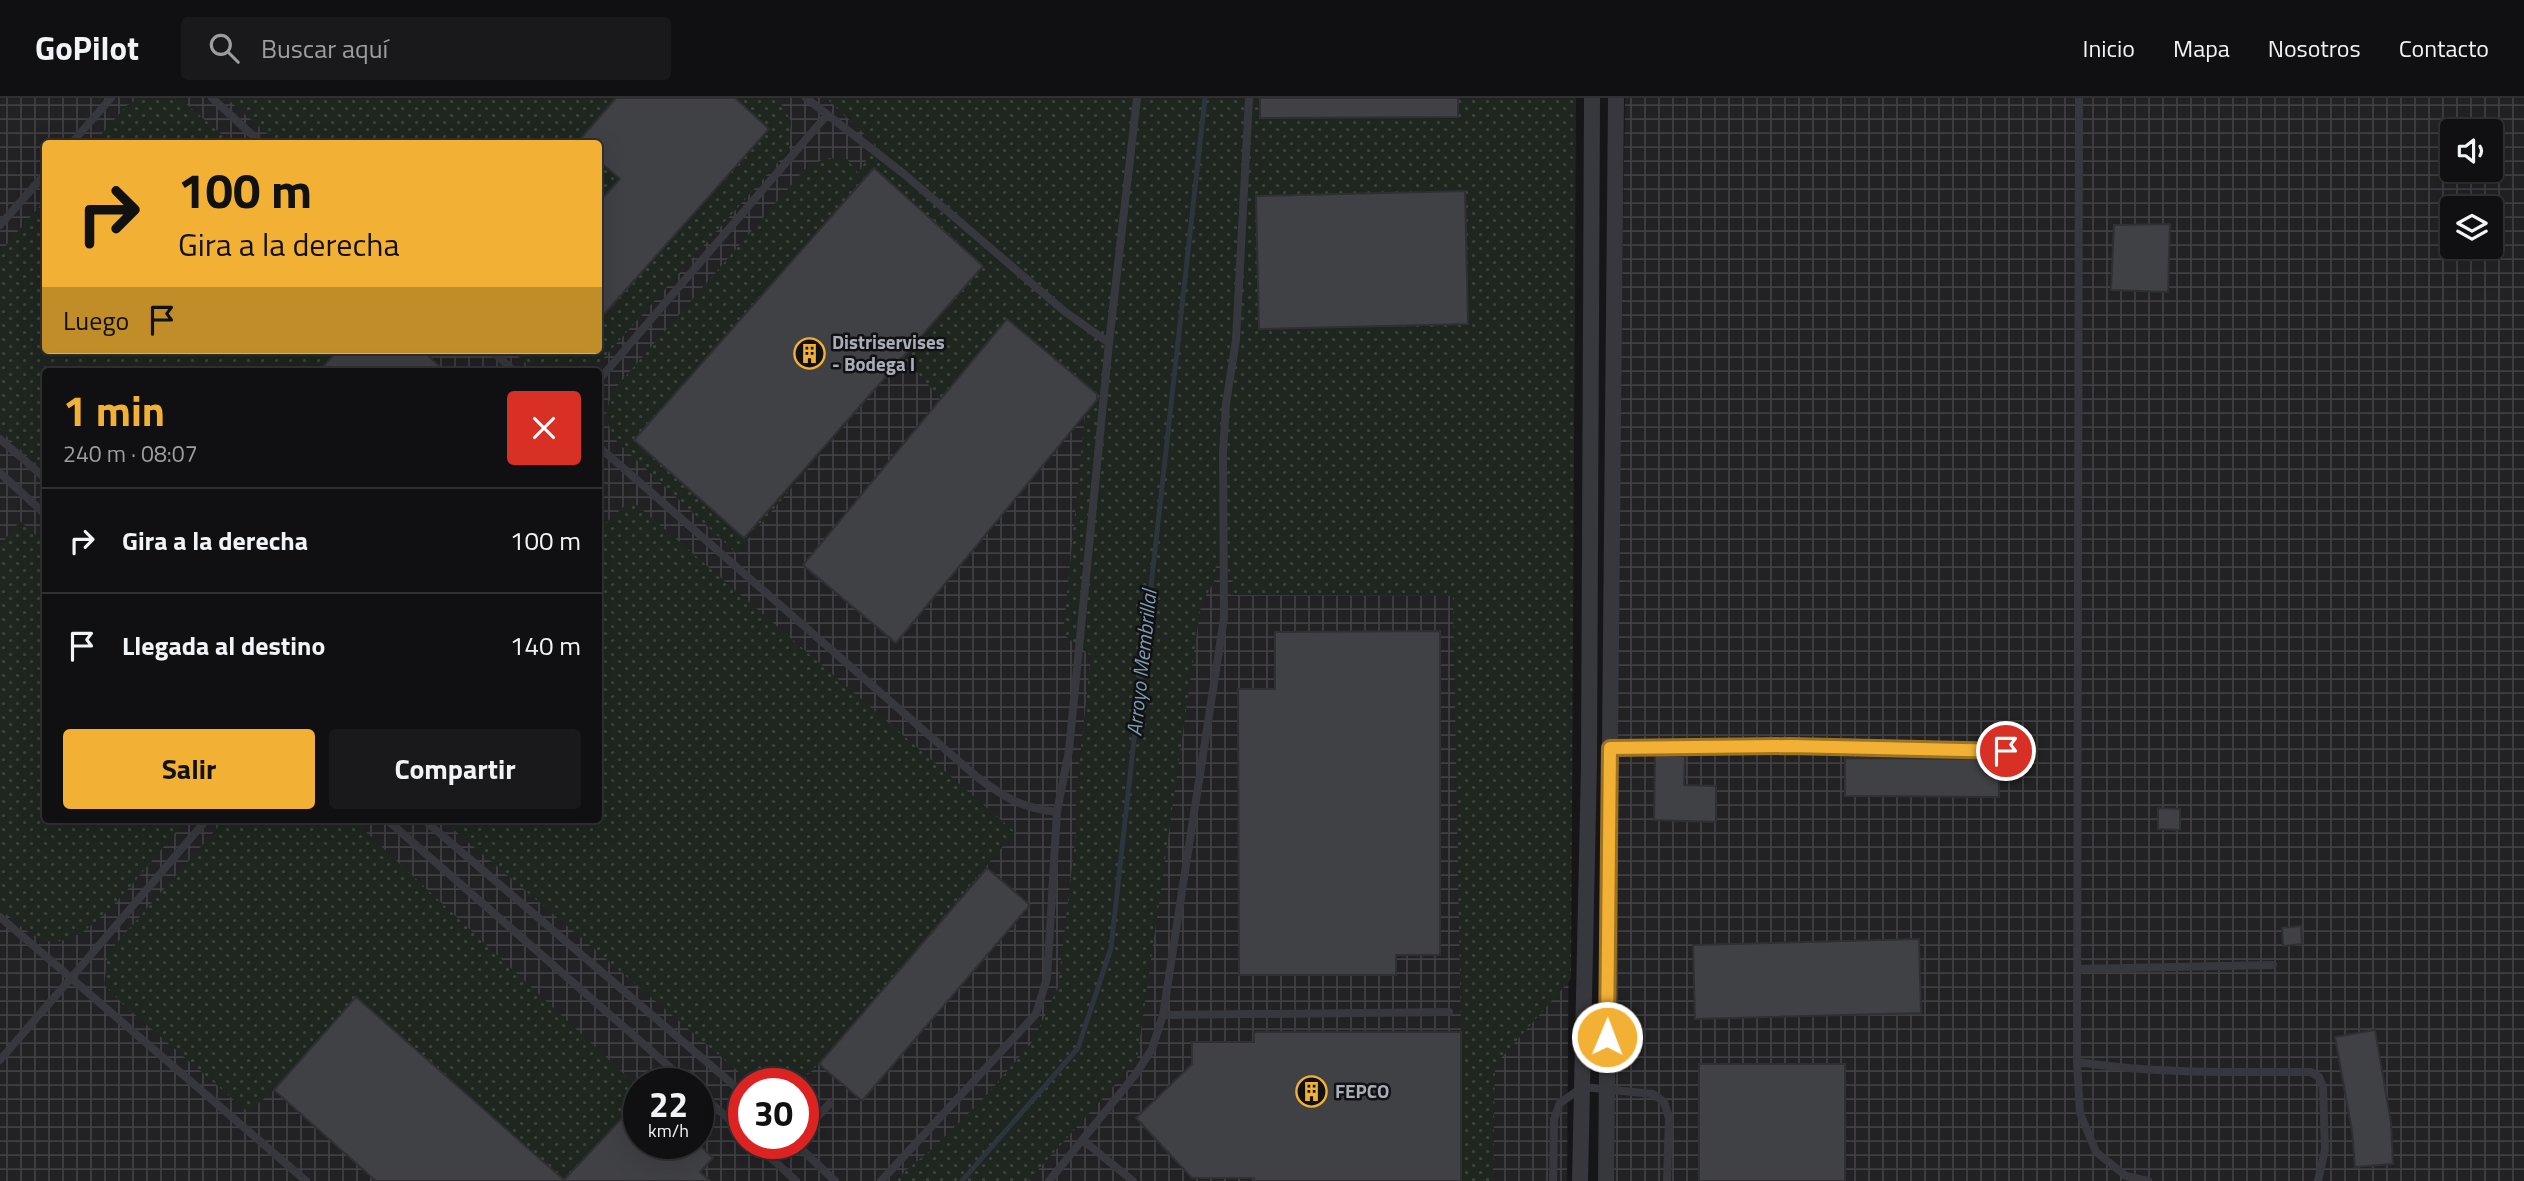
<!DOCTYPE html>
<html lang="es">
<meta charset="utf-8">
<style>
body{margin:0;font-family:"Titillium Web",sans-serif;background:#19191b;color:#f1f3f6;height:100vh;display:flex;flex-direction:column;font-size:26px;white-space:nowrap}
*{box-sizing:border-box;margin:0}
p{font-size:23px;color:#9c9d9f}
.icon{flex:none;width:38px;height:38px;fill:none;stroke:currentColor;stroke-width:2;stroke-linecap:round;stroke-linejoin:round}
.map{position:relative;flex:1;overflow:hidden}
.details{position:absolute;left:42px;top:270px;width:560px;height:455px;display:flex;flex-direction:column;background:#101012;border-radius:7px;box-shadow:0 7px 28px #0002,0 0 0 2px #303032}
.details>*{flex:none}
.guide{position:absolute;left:42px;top:42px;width:560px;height:214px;border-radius:7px;box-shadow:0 7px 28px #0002,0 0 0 2px #303032;background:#f2b134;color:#111;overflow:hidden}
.controls{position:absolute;left:2440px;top:21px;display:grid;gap:14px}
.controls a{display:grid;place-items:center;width:63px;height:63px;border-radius:7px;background:#101012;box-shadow:0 7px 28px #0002,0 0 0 2px #303032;font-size:35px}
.speed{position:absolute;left:623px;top:970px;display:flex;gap:14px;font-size:35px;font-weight:700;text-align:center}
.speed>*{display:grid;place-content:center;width:91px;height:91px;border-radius:50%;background:#101012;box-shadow:0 7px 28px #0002,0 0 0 2px #303032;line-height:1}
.speed small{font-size:18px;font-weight:400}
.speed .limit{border:10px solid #d22;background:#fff;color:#111}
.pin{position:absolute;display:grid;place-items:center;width:60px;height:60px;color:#fff;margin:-30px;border:4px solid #fff;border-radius:50%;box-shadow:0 2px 7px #0007}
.me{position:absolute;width:77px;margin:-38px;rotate:1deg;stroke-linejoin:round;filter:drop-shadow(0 0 5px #0008)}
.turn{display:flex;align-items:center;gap:24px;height:147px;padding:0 21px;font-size:32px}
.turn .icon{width:91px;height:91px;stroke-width:2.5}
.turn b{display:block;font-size:49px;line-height:60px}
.then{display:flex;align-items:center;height:66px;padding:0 21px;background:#0003;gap:14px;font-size:26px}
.round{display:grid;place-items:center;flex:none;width:74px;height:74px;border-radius:7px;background:#19191b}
.head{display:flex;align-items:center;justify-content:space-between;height:119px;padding:0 21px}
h1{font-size:42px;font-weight:700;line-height:52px;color:#f2b134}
.cta{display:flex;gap:14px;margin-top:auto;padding:14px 21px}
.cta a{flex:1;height:80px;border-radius:7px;background:#f2b134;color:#111;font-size:28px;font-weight:700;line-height:80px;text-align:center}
.cta a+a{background:#19191b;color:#f1f3f6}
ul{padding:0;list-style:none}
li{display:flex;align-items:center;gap:21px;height:105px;padding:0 21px;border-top:2px solid #303032}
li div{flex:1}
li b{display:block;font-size:26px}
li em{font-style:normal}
header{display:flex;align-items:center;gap:42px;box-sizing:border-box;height:98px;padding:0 35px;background:#101012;border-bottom:2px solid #303032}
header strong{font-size:33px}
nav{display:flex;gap:38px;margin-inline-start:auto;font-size:24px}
.search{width:490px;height:63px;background:#19191b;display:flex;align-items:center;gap:18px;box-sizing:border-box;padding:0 24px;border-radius:7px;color:#9c9d9f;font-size:26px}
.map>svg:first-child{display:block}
</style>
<header>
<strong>GoPilot</strong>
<div class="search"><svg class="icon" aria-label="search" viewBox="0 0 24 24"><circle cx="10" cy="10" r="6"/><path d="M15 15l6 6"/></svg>Buscar aquí</div>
<nav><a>Inicio</a><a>Mapa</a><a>Nosotros</a><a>Contacto</a></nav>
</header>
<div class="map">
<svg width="2524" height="1083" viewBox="0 0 2524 1083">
<defs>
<pattern id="industrial-grid" width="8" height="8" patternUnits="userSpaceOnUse" patternTransform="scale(1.75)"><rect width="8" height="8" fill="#222225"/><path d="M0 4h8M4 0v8" fill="none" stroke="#3f3f43"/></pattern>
<pattern id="grass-dots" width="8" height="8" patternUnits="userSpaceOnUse" patternTransform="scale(1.75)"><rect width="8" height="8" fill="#1e261f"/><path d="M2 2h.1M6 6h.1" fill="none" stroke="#3c433d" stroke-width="1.8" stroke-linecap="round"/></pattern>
</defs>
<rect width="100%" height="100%" fill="#161618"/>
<path fill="url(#industrial-grid)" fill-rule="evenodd" d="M0 0H1575L1567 1083H0ZM46 46H598V252H46ZM46 273H598V721H46ZM639 985H698V1045H639ZM744 985H803V1045H744Z
M1625 0H2524V1083H1608ZM2452 33H2490V72H2452ZM2452 110H2490V149H2452Z"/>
<path fill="url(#grass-dots)" d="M139 0H174L185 5 232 45H94L126 8Z
M226 0H778L791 23 789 52 592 273H535L511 252H598V46L278 45Z
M826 0H1576L1571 881 1495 967 1493 1083H1461V934L1453 498 1231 497 1233 479 1217 458 1214 484 1201 506 1137 962 1028 1083H897L905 1073 933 1050 983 1001 1033 943 1058 889 1076 735V695L1091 558 1063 536 1085 316 1100 298 1008 221 941 301 903 259 736 455 617 344 605 320 612 294 806 70 826 60 847 61 858 75 876 47Z
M45 102 46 252H349L330 273H46L45 374 0 332V154Z
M631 402 1015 734 819 966 799 985H752L441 721H598L599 431Z
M20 423 45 445 46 721H187C156 756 121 806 84 833 75 839 59 846 48 843 29 838 14 823 0 810V447Z
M225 721H352L639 990V1002L564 1082 357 899 274 992 248 1014 126 909 104 887 108 855Z"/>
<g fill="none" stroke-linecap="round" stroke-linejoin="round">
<path stroke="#2c353c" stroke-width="5" d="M962 1083 1078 950 1111 850 1205 0"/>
</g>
<path fill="#404145" stroke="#303034" stroke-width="2" d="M616 0H735L769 31 598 223V105L620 81 598 62V46H576Z
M1260 0H1458V19L1260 20Z
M874 70 983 168 744 440 634 342Z
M1465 93 1468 226 1259 231 1256 98Z
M2170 126 2168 194 2111 192 2114 127Z
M1007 221 1097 296V302L896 545 803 467Z
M338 252H422L445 273H319Z
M1440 533V857H1396V877H1239L1238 591H1275V534Z
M1655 657 1685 658 1684 687 1716 688V724L1654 722Z
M1845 660 1999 661V699L1845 698Z
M2158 710 2180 711V732L2158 731Z
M987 770 1030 807 862 1003 819 966Z
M2301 828 2302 846 2283 848 2282 830Z
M1919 841 1921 915 1695 921 1693 847Z
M356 899 564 1082 639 1002V1045H697L713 1060 700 1074 710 1083H376L274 992Z
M2375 932 2391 1025 2393 1066 2355 1069 2352 1033 2335 939Z
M1254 934H1461V1083H1254V1080H1192L1136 1020 1192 966V944H1254Z
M1699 966H1845V1083H1699Z"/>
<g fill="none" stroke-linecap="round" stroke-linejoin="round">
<path stroke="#37383d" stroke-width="8" d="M212 0 262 46
M806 0 904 76 1064 213 1109 245
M2079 0 2077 964 2080 1015 2096 1054 2126 1078 2148 1083
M71 46 111 0
M0 127 46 75
M491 252 514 273
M598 283 826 18
M0 341 46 381
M598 348 977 679C1005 700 1022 710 1057 714
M0 375 46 417
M1610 650 1790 648 2006 653
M207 721 71 880 306 1083
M386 721 688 985
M423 721 744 996
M0 819 71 880 0 962
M2077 871 2273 867
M1163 917 1449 914
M2077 964C2157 976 2231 974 2311 974L2319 979 2323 989 2325 1052 2318 1083
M698 994 744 1034
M803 1035 829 1006
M1084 1043 1133 1083
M755 1045 796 1083
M795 1045 835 1083
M881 1083 1036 916 1047 880 1057 714 1069 652 1109 245 1137 0
M1049 1083 1135 977 1152 951 1163 917 1224 520 1223 355 1226 306 1236 242 1249 0
M1553 1083 1554 1021 1560 1005 1583 989 1653 996 1664 1004 1669 1020 1667 1083"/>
<path stroke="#37383d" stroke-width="16" d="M1580 1083 1589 666 1592 0
M1606 1083 1616 0"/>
</g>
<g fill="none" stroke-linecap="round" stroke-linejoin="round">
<defs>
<path id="route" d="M1607 939 1610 650 1790 648 2006 653"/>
</defs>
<use href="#route" stroke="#9d7322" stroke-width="18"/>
<use href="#route" stroke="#f2b134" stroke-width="12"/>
</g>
<defs>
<symbol id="building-ring" viewBox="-11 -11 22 22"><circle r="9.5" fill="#111113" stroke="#f2b134" stroke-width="1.5"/><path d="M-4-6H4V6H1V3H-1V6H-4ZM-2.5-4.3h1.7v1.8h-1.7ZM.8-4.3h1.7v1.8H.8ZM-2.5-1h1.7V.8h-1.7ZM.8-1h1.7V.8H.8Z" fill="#f2b134"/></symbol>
</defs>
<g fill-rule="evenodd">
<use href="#building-ring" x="792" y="238" width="35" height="35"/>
<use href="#building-ring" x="1294" y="976" width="35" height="35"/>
</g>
<g text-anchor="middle" stroke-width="5" stroke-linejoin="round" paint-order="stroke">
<g font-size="19" font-weight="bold" fill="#a8adb8" stroke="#111113" text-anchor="start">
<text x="832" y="251">Distriservises<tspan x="832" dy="22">- Bodega I</tspan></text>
<text x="1335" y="1000">FEPCO</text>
</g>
<g font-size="21" font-style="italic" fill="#7f9bb3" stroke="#111113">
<text transform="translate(1142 565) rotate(-84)" y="7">Arroyo Membrillal</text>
</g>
</g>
</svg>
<div class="controls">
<a><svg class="icon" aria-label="sound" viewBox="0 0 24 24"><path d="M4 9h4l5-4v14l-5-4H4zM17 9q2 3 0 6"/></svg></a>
<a><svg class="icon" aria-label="layers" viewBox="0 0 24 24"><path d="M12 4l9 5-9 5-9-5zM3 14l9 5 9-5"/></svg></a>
</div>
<div class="speed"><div>22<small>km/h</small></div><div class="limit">30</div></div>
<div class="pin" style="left:2006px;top:653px;background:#d93025"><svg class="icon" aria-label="arrive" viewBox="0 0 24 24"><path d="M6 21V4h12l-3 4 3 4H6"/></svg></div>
<svg class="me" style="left:1607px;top:939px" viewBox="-20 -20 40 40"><circle r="17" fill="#f2b134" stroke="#fff" stroke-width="3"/><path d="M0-11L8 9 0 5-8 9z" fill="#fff"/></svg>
<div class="guide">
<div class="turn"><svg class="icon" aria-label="right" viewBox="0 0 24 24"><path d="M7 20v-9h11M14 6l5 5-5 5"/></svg><div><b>100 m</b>Gira a la derecha</div></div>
<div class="then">Luego<svg class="icon" aria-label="arrive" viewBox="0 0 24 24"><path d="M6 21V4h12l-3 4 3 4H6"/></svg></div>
</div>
<section class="details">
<div class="head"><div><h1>1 min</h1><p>240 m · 08:07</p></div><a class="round" style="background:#d93025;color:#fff"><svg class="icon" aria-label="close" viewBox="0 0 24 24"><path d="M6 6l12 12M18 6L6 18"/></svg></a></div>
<ul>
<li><svg class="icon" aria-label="right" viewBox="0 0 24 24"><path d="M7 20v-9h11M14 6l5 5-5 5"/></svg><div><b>Gira a la derecha</b></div><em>100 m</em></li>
<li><svg class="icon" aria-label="arrive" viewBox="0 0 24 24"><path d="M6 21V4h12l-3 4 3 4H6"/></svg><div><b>Llegada al destino</b></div><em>140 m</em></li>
</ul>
<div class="cta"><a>Salir</a><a>Compartir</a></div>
</section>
</div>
